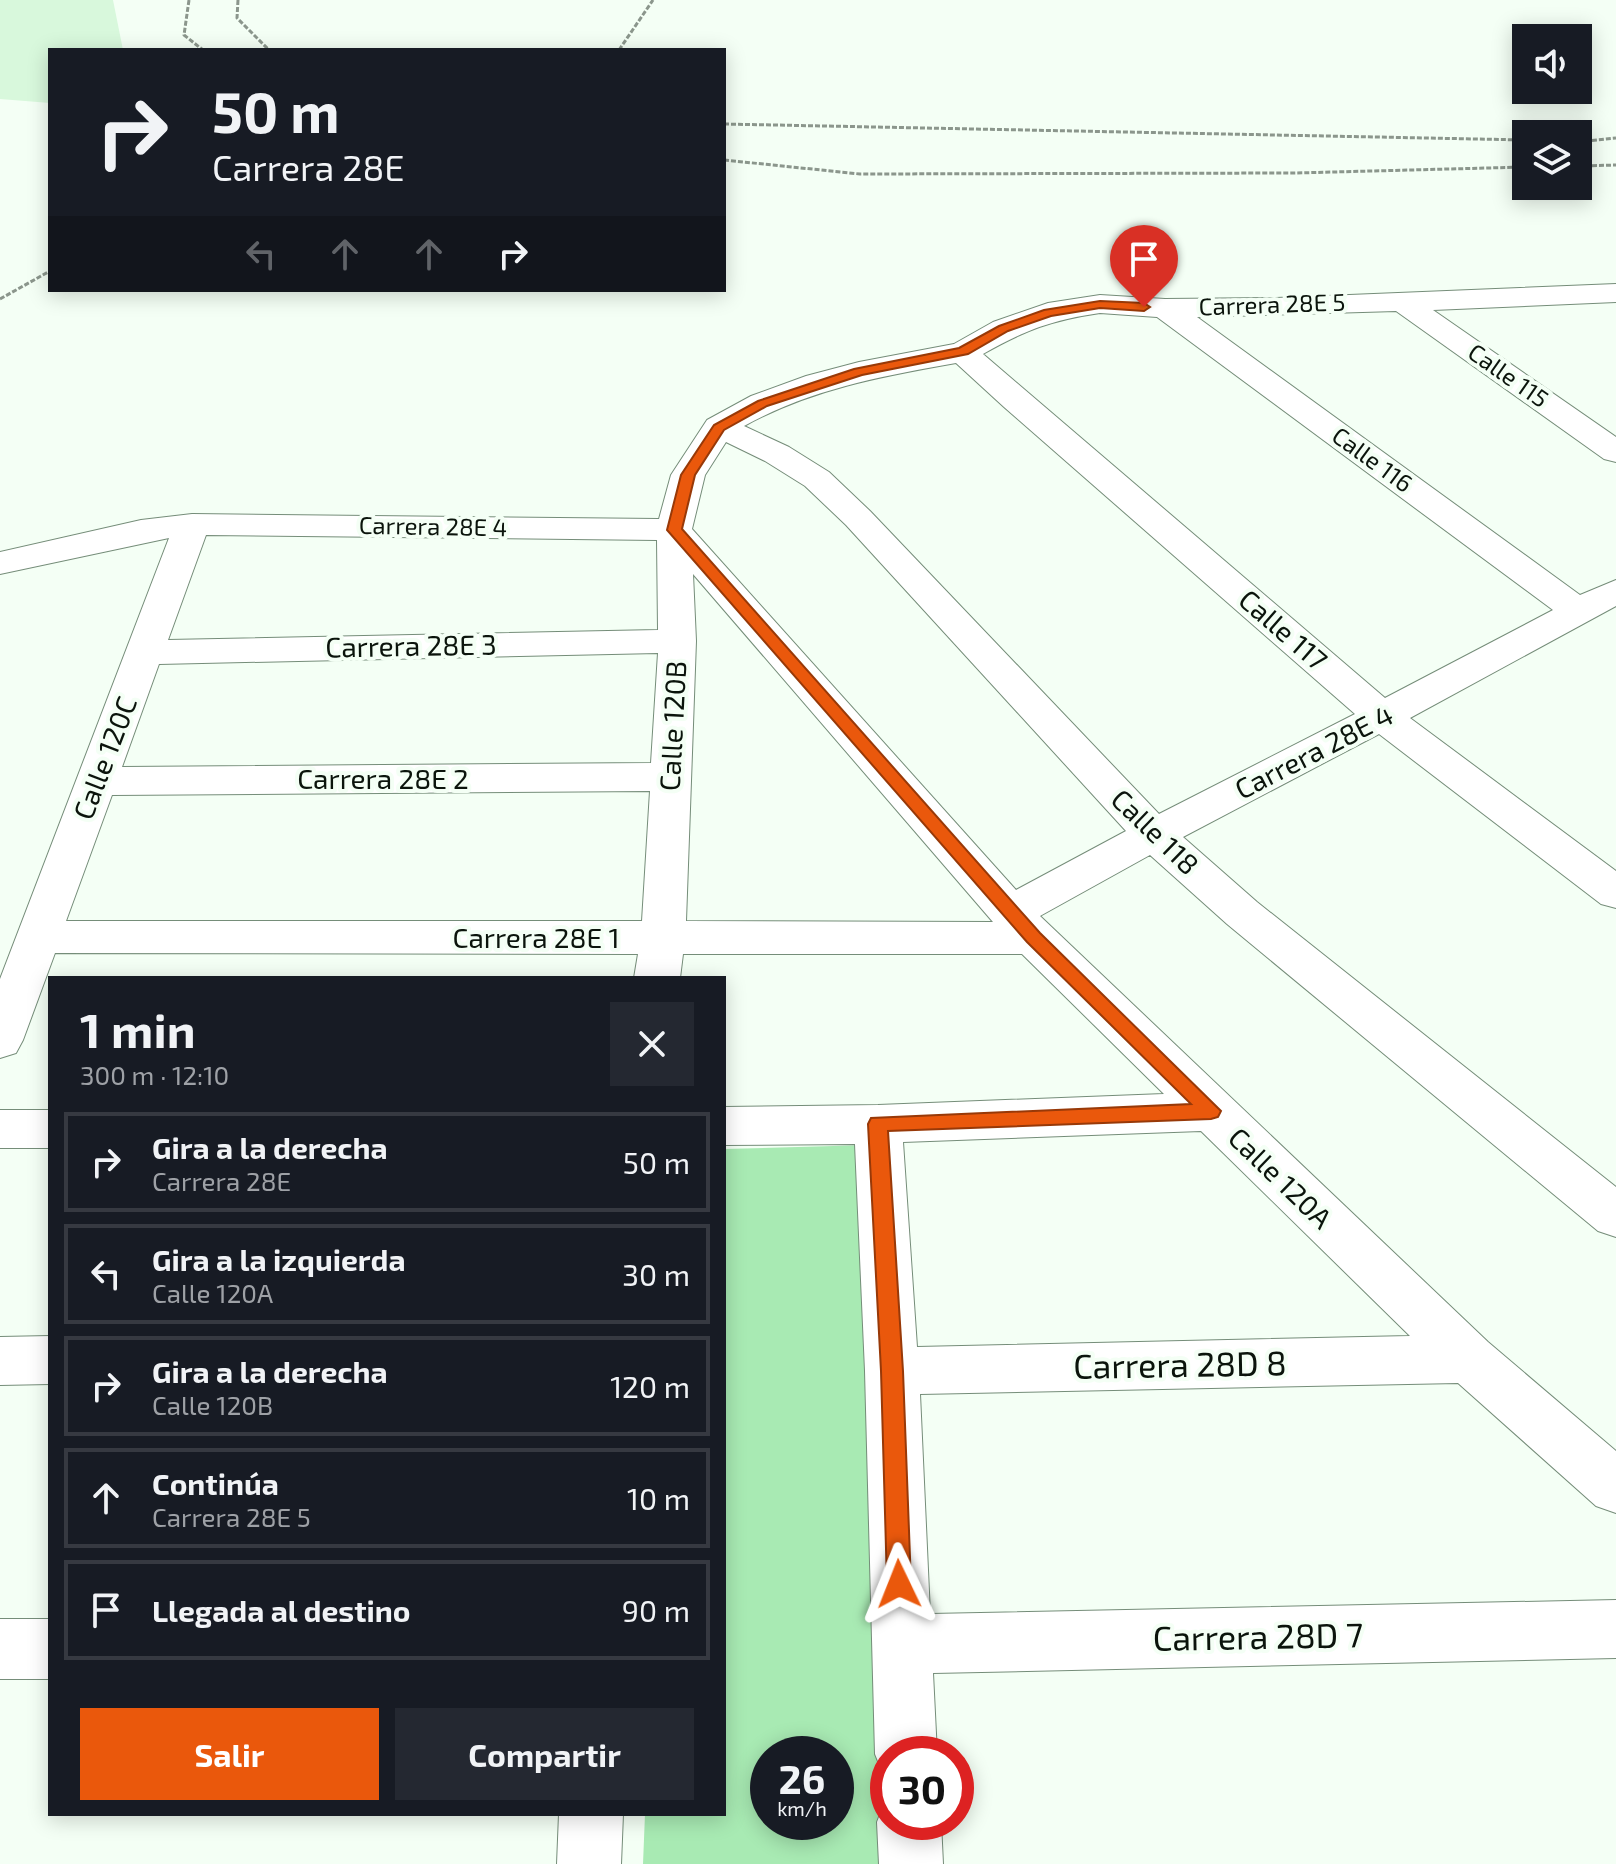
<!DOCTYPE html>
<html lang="es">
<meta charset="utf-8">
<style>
body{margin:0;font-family:"Exo 2",sans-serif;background:#242831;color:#f1f3f6;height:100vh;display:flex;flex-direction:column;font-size:30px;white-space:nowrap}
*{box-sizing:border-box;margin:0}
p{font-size:26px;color:#9ea1a6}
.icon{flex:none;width:44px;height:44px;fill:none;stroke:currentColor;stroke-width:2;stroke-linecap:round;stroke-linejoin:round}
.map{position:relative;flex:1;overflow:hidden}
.side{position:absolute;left:48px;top:976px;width:678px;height:840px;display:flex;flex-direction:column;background:#171b24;border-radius:0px;box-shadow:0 4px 20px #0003}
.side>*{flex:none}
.guide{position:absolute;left:48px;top:48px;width:678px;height:244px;border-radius:0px;box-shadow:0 4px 20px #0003;background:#171b24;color:#f1f3f6;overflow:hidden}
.buttons{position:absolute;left:1512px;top:24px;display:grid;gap:16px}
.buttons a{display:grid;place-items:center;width:80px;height:80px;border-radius:0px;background:#171b24;box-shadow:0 4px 20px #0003;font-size:40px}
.speed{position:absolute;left:750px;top:1736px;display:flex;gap:16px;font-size:40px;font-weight:700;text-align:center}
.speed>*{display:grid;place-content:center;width:104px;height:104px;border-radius:50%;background:#171b24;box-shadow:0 4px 20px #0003;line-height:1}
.speed small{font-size:20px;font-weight:400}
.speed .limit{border:12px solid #d22;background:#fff;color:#111}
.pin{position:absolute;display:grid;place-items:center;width:68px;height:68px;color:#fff;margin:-82px -34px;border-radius:50% 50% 50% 0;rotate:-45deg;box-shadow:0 0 8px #0007}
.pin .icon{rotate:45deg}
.me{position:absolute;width:88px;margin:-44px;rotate:358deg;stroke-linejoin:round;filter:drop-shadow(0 0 6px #0008)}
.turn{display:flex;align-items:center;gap:28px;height:168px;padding:0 32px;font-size:36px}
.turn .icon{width:104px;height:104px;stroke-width:2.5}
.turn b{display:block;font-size:56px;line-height:68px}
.lanes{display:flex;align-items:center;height:76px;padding:0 32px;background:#0003;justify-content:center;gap:40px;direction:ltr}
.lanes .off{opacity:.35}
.round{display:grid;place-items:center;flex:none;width:84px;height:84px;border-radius:0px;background:#242831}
.summary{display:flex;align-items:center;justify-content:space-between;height:136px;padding:0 32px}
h1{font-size:48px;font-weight:700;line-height:60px}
.primary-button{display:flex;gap:16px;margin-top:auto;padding:16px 32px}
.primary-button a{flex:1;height:92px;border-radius:0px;background:#ea580c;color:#fff;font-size:32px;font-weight:700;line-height:92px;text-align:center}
.primary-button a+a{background:#242831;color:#f1f3f6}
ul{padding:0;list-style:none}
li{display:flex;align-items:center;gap:24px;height:100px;margin:0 16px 12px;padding:0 16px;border:4px solid #363941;border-radius:0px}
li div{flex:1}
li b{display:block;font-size:30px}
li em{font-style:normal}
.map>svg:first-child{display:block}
</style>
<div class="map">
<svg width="1616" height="1864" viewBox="0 0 1616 1864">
<rect width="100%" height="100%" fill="#f4fff5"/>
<path fill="#d8f8dc" d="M0 0H113L123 50H50V103L0 99Z"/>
<path fill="#a8eab3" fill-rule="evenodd" d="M869 1145 888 1822 894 1864H643L645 1814H724V1149ZM768 1754H836V1822H768Z"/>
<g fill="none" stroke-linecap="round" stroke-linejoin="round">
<defs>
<path id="minor" d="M1616 284V302L1433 310 1616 437V462L1604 459 1396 311 1197 317 1580 595 1616 580V606L1410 718 1616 871V908L1601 904 1379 734 1183 837 1257 902 1616 1187V1237L1598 1231 1227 924 1150 855 1040 916 1488 1342 1616 1451V1513L1596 1506 1458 1383 920 1394 930 1614 1616 1600V1658L933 1673 937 1754H888V1778L884 1776 875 1754 865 1371 855 1144 724 1145V1107L878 1105 1164 1094 1022 954H683L680 978H634L638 954 55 953 23 1040 16 1053 0 1058V979L169 538 0 574V552L141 520 192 514 659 519 671 475 707 420 751 396 806 376 859 362 954 344 993 322 1048 303 1100 295 1165 299 1276 298ZM1100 313 1157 317 1553 610 1385 698 983 354C1025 330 1052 320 1100 313ZM956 363 1004 407 1355 714 1159 814 870 511 829 472 789 447 744 426C811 389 882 376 956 363ZM726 442 765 461 805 486 846 525 1126 831 1016 890 692 529 705 475ZM206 535 657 540 658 630 168 640ZM693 574 993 922 686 921 696 641ZM658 653 651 763 122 767 159 664ZM650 791 642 921H66L112 795ZM1201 1131 1410 1336 917 1347 903 1142Z
M0 1110H50V1148H0Z
M50 1336V1384L0 1385V1337Z
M0 1619H50V1679H0Z
M886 1799 888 1822H941L943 1864H879L877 1822Z
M559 1814H623L621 1864H557Z"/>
</defs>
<use href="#minor" stroke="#758d79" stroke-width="2"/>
<path stroke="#8b968c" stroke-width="3" stroke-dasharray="5 2" stroke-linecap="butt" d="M189 0 184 35 203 50
M238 0 237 18 269 50
M619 50 653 0
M724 124 1526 140
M1578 142 1616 138
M724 160 860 174 1295 173 1526 167
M1578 166 1616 165
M0 299 50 271"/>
<use href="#minor" fill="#fff" fill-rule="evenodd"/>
</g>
<path fill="#ea580c" stroke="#983908" stroke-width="2" d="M1100 301 1144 303 1150 307 1144 311 1100 308 1051 316 1008 331 968 354 862 375 767 406 724 430 695 475 682 529 1040 933 1221 1111 1218 1117 1211 1119 888 1131 903 1371 911 1584 907 1592 899 1595 890 1592 887 1584 881 1371 868 1124 871 1118 1191 1104 1027 942 667 530 681 475 714 425 758 401 854 369 959 348 999 326 1044 310Z"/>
<g text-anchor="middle" stroke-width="8" stroke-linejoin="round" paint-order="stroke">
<g font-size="24" fill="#0b140c" stroke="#f4fff5">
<text transform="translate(1272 305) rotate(-2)" y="8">Carrera 28E 5</text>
<text transform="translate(1508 376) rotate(35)" y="8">Calle 115</text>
<text transform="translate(1372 460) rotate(36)" y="8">Calle 116</text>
<text transform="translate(433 527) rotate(1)" y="8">Carrera 28E 4</text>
</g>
<g font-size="28" fill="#0b140c" stroke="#f4fff5">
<text transform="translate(1283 630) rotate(41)" y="10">Calle 117</text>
<text transform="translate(411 646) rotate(-1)" y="10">Carrera 28E 3</text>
<text transform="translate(673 726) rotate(-87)" y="10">Calle 120B</text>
<text transform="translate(1314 752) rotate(-27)" y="10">Carrera 28E 4</text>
<text transform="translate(105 758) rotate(-69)" y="10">Calle 120C</text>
<text x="383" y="789">Carrera 28E 2</text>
<text transform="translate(1155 832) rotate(44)" y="10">Calle 118</text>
<text x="536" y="948">Carrera 28E 1</text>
<text transform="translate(1280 1178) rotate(44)" y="10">Calle 120A</text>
</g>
<g font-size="34" fill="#0b140c" stroke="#f4fff5">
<text transform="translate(1180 1365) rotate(-1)" y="12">Carrera 28D 8</text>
<text transform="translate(1258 1637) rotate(-1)" y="12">Carrera 28D 7</text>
</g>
</g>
</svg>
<div class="buttons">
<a><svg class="icon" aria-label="sound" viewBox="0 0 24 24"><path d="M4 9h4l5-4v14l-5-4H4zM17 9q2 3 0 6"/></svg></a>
<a><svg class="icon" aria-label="layers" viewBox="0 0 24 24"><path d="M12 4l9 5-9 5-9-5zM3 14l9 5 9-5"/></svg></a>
</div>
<div class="speed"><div>26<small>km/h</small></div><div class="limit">30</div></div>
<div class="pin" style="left:1144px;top:307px;background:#d93025"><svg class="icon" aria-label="arrive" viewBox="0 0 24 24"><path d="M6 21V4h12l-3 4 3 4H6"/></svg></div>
<svg class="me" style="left:899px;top:1584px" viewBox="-20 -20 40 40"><path d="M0-17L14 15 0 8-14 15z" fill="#ea580c" stroke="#fff" stroke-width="4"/></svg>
<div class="guide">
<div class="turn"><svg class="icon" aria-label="right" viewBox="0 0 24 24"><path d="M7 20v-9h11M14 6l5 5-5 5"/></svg><div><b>50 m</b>Carrera 28E</div></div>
<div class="lanes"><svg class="icon off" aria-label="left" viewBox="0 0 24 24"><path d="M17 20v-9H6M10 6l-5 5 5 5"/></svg><svg class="icon off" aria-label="ahead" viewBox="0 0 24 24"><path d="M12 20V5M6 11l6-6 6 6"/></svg><svg class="icon off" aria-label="ahead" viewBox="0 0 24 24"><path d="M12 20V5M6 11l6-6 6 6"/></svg><svg class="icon" aria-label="right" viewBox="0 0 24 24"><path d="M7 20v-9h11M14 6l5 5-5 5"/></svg></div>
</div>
<section class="side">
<div class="summary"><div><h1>1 min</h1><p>300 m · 12:10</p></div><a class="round"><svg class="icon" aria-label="close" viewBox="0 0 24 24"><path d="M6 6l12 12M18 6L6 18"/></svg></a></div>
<ul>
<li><svg class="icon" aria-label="right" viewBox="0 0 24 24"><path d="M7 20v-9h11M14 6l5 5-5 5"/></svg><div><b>Gira a la derecha</b><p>Carrera 28E</p></div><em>50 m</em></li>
<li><svg class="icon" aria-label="left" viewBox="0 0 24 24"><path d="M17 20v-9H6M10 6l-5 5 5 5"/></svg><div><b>Gira a la izquierda</b><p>Calle 120A</p></div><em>30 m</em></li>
<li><svg class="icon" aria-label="right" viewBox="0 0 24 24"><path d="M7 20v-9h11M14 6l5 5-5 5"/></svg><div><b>Gira a la derecha</b><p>Calle 120B</p></div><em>120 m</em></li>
<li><svg class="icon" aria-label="ahead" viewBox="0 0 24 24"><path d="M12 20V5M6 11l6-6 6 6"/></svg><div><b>Continúa</b><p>Carrera 28E 5</p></div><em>10 m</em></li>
<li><svg class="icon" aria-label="arrive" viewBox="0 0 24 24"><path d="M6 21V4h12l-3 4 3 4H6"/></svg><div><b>Llegada al destino</b></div><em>90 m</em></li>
</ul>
<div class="primary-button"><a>Salir</a><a>Compartir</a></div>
</section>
</div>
